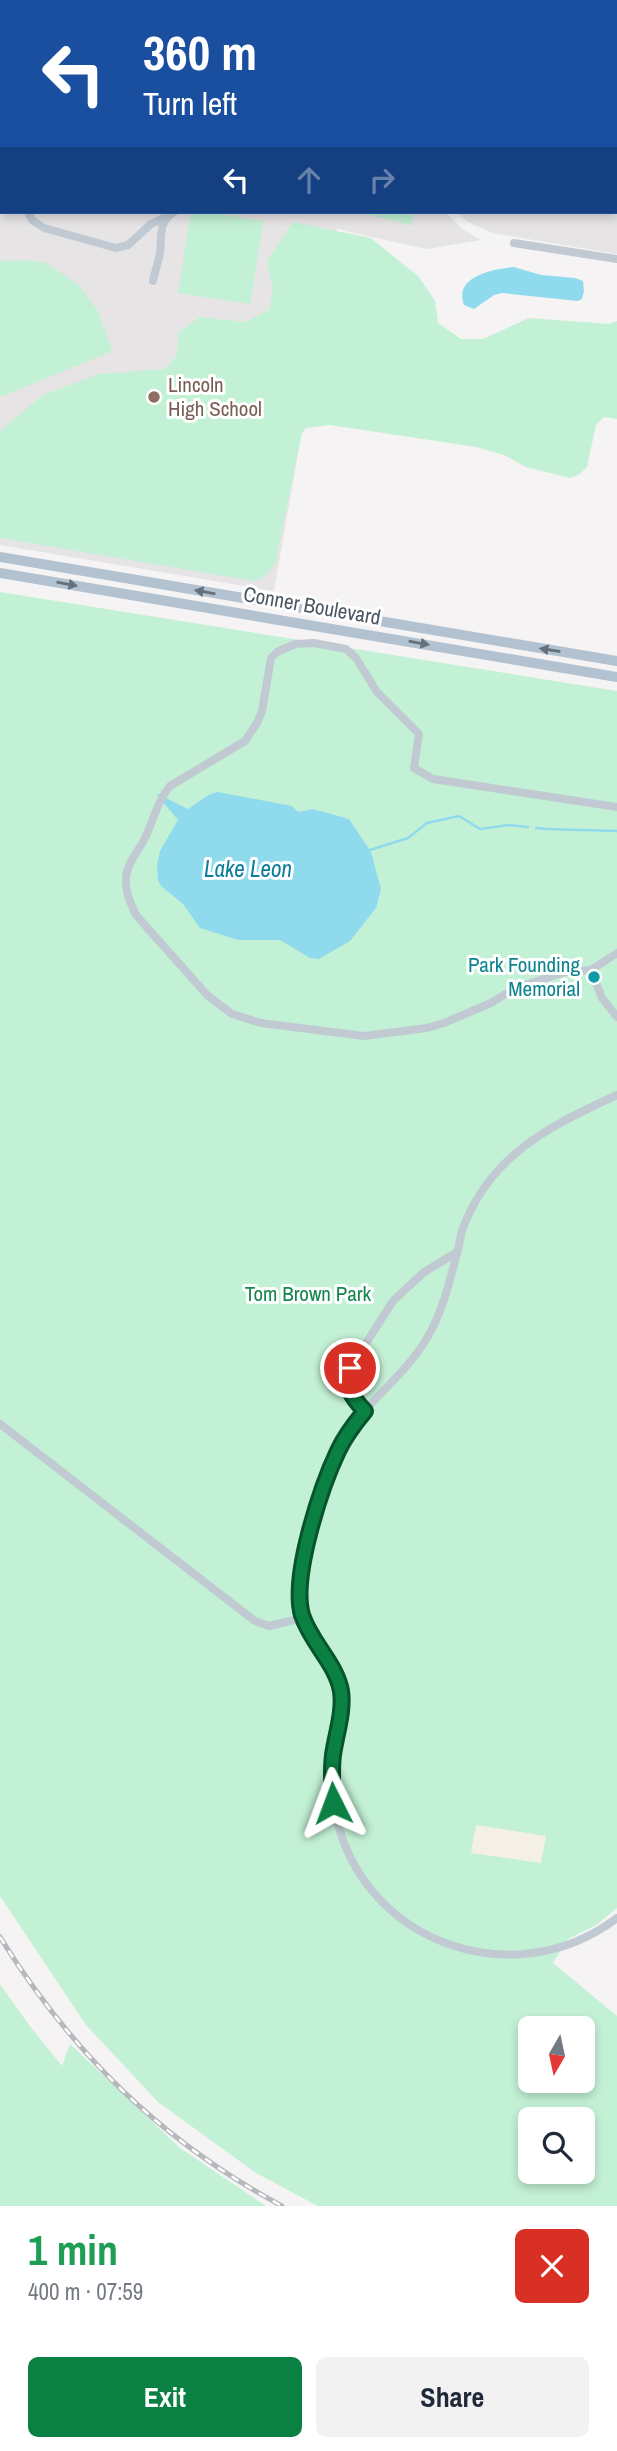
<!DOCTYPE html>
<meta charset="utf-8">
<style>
body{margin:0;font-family:"Archivo Narrow",sans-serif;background:#f2f2f3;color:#1f2937;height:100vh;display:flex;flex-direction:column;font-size:26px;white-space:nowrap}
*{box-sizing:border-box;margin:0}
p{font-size:23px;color:#747a83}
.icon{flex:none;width:38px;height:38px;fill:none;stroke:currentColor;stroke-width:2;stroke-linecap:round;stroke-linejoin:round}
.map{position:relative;height:2206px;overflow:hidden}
.sheet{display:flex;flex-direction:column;background:#fff;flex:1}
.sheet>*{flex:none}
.banner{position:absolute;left:0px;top:0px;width:618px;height:214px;box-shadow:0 4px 10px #0003;background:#1a4fa0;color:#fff;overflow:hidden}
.needle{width:46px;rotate:189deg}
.tools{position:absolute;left:518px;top:2016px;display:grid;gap:14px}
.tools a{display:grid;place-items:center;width:77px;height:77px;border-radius:10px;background:#fff;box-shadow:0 4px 10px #0003;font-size:35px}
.pin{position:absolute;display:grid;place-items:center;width:60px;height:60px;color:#fff;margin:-30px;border:4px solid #fff;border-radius:50%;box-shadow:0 2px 7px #0007}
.me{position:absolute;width:77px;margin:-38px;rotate:357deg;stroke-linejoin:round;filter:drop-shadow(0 0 5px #0008)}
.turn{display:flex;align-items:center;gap:24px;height:147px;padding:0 28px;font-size:32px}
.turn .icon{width:91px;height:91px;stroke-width:2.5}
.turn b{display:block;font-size:49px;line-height:60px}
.lanes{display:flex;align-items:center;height:66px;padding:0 28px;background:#0003;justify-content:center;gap:35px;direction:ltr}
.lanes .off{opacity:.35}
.round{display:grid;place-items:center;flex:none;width:74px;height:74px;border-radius:10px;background:#f2f2f3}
.summary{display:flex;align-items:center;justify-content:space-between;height:119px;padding:0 28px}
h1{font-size:42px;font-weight:700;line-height:52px;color:#1e9e55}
.cta{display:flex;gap:14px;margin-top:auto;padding:14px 28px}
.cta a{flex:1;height:80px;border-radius:10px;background:#0b8043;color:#fff;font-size:28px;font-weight:700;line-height:80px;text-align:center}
.cta a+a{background:#f2f2f3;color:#1f2937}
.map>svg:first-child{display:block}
</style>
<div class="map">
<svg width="617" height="2206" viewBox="0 0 617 2206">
<rect width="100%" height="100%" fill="#f5f3f3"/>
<path fill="#e6e4e5" d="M0 0H447L2 2V212H446L461 228 481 240 426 249 337 229 274 591 0 545Z
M458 0H617V254L492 233 468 222 456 212H616V2H457Z"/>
<path fill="#c3f1d5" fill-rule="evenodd" d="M191 212H207L263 221 250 304 178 293Z
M358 212H414L411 225Z
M293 222 371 238 419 277 435 301 438 323 461 339H483L529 318 609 324 617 321V419L604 417 596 425 587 467 580 474 570 478 526 467 504 455 476 447 330 425 306 428 302 433 275 565 262 578 254 581 0 538V431L43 395 99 374 166 369 177 355 179 332 200 317 245 322 269 310 273 291 267 261Z
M24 260 46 263 79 285 98 311 112 349 110 352 3 396 0 395V261Z
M0 592 617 691V1908L596 1925 568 1939 553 1963 617 2016V2206H318L256 2173 158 2102 86 2025 0 1896ZM530 2028H583V2081H530ZM530 2119H583V2172H530Z
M0 1984 29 2025 62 2066 70 2044 180 2148 266 2206H0Z"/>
<path fill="#f5f0e5" d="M476 1825 546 1836 541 1863 471 1853Z"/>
<path fill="#90daee" d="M514 267 541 275 575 278 583 281 584 291 582 299 578 301 502 293 494 295 474 309 464 305C453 276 494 269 514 267Z
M218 792 292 806 298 812 313 809 349 819 371 852 381 889 376 908 350 941 319 959 310 958 280 940H238L200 928 183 904 161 886 158 880 157 865 160 851 178 820 157 795 158 794 188 809 210 794Z"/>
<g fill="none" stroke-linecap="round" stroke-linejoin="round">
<path stroke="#90daee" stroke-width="2.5" d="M616 170 617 171
M536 828C563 831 590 829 617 831
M370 850 408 838 427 823 459 816 480 829 509 825 528 827"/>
<path stroke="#c1cad2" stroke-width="8" d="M17 0 18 2
M28 212 32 220 44 228 116 248 128 245 151 224 165 217
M514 243 617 259
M153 281C155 272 158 262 160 253 162 236 158 222 174 212
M617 807 433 779 414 768 419 734 377 692 356 658 346 649 314 643 295 644 277 652 271 658 262 711 257 723 245 741 170 786C156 803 154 821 144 840 138 852 126 864 126 879 125 892 131 904 136 915L207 995 232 1014 261 1023 364 1036 427 1028 444 1023 491 1003 515 988 565 972 591 970 617 953
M591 970 602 998 617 1017
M617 1095C550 1126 489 1155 462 1231 460 1238 459 1247 457 1254 450 1279 444 1306 432 1329 415 1363 387 1385 363 1413 329 1455 306 1529 300 1582 294 1630 336 1651 341 1694 344 1714 336 1734 333 1754 330 1776 331 1798 337 1820 367 1945 516 1995 617 1918
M365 1411 349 1392 347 1382 350 1368 393 1301 423 1273 457 1252
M0 1424 255 1621 269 1626 303 1618"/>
<path stroke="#b3c2d1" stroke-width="10" d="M0 557 617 661
M0 573 617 677"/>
<defs>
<path id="rail" d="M0 1937C72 2053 161 2141 282 2206"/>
</defs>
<use href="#rail" stroke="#b5b8bd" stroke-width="5"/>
<use href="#rail" stroke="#fff" stroke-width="2.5" stroke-dasharray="8" stroke-linecap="butt"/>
</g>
<defs><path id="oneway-solid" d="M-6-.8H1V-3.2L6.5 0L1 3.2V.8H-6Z" transform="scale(1.75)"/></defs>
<g fill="#64717d">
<use href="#oneway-solid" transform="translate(67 584) rotate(10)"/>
<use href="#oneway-solid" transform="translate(205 592) rotate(-170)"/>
<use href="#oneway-solid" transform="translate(419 643) rotate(10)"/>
<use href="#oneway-solid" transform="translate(550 650) rotate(-171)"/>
</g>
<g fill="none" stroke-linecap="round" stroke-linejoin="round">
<defs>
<path id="route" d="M333 1803C332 1786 331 1771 333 1755 336 1734 344 1712 341 1691 336 1663 311 1643 302 1615 291 1577 321 1487 338 1451 345 1436 355 1423 365 1411 351 1397 345 1387 350 1368"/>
</defs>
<use href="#route" stroke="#07532c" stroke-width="18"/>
<use href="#route" stroke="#0b8043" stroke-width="12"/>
</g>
<circle fill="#8d6e63" stroke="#fff" stroke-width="2.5" cx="154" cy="397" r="7"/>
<circle fill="#0f9aa8" stroke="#fff" stroke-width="2.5" cx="594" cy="977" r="7"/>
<g text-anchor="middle" stroke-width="6" stroke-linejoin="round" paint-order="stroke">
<g font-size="21" fill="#785e54" stroke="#fff" text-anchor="start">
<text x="168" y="392">Lincoln<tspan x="168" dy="24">High School</tspan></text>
</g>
<g font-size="21" fill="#4a5661" stroke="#fff">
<text transform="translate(312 606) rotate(10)" y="7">Conner Boulevard</text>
</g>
<g font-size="21" fill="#0d838f" stroke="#fff" text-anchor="end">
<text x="580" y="972">Park Founding<tspan x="580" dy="24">Memorial</tspan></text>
</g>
<g font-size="21" fill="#17864f" stroke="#fff">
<text x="308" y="1301">Tom Brown Park</text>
</g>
<g font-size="23" font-style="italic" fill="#0c7c9b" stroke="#fff">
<text x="248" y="877">Lake Leon</text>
</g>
</g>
</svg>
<div class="tools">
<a><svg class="needle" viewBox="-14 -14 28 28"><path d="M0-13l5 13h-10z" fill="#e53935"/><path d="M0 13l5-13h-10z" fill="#747a83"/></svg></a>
<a><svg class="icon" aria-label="search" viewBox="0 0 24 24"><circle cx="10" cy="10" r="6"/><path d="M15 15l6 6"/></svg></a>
</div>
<div class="pin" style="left:350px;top:1368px;background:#d93025"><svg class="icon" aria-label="arrive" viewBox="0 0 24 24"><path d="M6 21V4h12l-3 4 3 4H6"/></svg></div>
<svg class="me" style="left:333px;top:1803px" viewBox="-20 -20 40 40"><path d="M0-17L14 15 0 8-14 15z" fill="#0b8043" stroke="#fff" stroke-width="4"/></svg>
<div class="banner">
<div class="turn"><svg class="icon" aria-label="left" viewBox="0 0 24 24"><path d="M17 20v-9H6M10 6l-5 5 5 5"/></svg><div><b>360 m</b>Turn left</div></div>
<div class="lanes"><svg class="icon" aria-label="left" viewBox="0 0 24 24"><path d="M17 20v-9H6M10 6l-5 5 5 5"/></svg><svg class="icon off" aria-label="ahead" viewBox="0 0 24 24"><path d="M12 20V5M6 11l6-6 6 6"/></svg><svg class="icon off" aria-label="right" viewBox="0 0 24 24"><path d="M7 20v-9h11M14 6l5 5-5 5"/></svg></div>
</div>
</div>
<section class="sheet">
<div class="summary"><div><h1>1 min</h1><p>400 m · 07:59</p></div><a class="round" style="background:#d93025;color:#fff"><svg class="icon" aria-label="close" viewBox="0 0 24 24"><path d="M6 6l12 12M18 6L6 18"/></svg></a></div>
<div class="cta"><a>Exit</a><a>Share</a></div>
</section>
